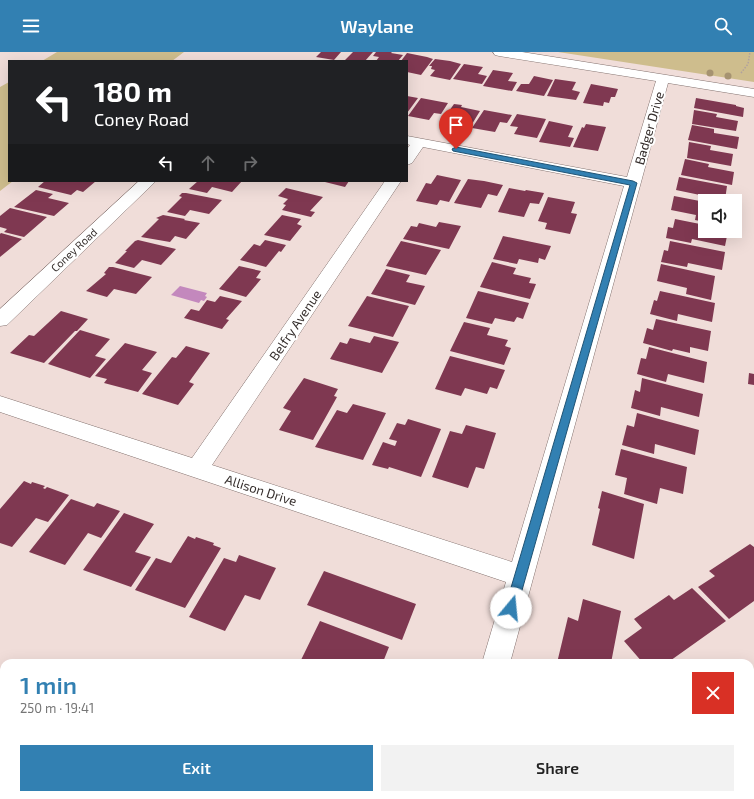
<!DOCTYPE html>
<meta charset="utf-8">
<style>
body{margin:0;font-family:"Exo 2",sans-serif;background:#f2f2f2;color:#222;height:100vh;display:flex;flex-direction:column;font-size:15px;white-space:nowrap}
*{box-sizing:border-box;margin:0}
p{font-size:13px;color:#767676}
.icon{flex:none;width:22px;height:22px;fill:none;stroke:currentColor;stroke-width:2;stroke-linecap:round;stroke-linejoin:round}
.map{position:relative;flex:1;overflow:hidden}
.panel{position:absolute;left:0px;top:607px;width:754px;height:140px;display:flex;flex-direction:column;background:#fff;border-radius:12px 12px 0 0;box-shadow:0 4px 16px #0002}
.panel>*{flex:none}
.hud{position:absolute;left:8px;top:8px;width:400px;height:122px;border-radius:0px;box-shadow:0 4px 16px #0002;background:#202124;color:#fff;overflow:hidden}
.buttons{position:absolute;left:698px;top:142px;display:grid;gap:8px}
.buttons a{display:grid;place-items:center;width:44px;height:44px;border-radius:0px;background:#fff;box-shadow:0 4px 16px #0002;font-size:20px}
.pin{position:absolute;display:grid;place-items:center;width:34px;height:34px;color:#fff;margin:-41px -17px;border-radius:50% 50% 50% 0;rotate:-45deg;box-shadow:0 0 4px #0007}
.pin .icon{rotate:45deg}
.me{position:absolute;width:44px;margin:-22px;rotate:17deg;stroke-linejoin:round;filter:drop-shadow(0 0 3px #0008)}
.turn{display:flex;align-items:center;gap:14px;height:84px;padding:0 20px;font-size:18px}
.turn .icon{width:52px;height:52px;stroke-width:2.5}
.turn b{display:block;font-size:28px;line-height:34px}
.lanes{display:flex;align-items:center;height:38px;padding:0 20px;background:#0003;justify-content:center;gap:20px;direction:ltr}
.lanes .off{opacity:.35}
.round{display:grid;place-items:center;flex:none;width:42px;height:42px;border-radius:0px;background:#f2f2f2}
.summary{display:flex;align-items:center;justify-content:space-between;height:68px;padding:0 20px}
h1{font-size:24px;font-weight:600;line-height:30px;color:#3280b2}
.action{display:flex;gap:8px;margin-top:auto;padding:8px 20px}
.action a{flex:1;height:46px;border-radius:0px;background:#3280b2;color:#fff;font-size:16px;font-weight:600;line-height:46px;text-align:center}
.action a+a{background:#f2f2f2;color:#222}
header{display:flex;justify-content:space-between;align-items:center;height:52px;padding:0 20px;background:#3280b2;color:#fff;font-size:18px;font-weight:600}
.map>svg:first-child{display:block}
</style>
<header><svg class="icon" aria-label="menu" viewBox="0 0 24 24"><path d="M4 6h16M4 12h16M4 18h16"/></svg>Waylane<svg class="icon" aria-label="search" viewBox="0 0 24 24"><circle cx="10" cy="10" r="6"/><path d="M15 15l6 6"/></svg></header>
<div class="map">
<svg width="754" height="747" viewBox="0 0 754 747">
<rect width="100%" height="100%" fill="#f0ddd9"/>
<path fill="#cebd8d" d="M57 0H184L172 9H42Z
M558 0H754V30Z
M9 30V129H13L0 139V35Z"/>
<path fill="#c388bd" d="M180 234 207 241 205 244 207 245 204 249 201 248 199 251 171 243Z"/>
<path fill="#7f3851" d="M321 0H341L334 8 316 5Z
M353 0H373L365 9H344Z
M376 0H392L391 1 403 3 398 9H376L379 5 373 4Z
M407 1 427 5 433 7 421 23 407 20V9H401Z
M435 7 450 9 461 12 450 28 430 24 435 18 431 17 432 14H429Z
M464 12 483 15 478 22 487 24 482 32 453 27Z
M493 18 513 21 508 29 517 30 512 39 483 34Z
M534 24 553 28 544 44 516 39 521 32H529Z
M555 27 576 30 572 38 580 40 576 48 547 44Z
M591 32 618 37 615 45H611L609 51 604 50 603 54 583 51Z
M407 44 418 46 407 61Z
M421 46 442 50 448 51 441 62 434 61 429 68 408 64Z
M696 46 736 53V54L744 56 743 65 694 56Z
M454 52 462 53 461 55 480 59 469 77 447 73 453 63 447 62Z
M484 58 506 62 512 63 507 71 500 70 495 80 472 76Z
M694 58 717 62 716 65 738 69 736 79 692 72Z
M517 62 546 67 537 86 514 82 518 75 510 74Z
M549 69 573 74 568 85 574 86 570 95 539 90Z
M586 72 606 75 598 99 573 95 582 75 584 76Z
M692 73 714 77V81L739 85 737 97 688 88Z
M689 90 711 94 710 98 733 102 731 114 687 106Z
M685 107 709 112 708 115 734 120 732 133 681 123Z
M437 123 461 128 449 150 440 148 437 153 416 149 426 131 431 132Z
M679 125 727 134 725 148 712 149 699 147 700 143 676 138Z
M468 127 484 129 503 133 497 144 488 142 481 156 454 151Z
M45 129H96L83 140 77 138 71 143 38 135Z
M198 129H242L232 140 212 135 207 141 189 137Z
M326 129H349L345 135 325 130Z
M286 136 323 145 310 159 315 160 311 165 282 158 286 153 283 152 288 147 278 144Z
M509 136 525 139 526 138 544 141 539 152 530 151 524 165 498 160Z
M36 138 53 142 48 146 69 151 54 164 14 155Z
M182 141H186L222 148 209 162 190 158 185 164 167 160 182 145 179 144Z
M674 144 705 150V170L695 168 696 163 671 158Z
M548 145 575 150 571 161 577 162 570 182 545 177 547 171 538 169Z
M10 156 47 165 24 185 4 180 7 177 0 175V164Z
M163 163 185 167 184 168 200 171 186 187 175 184 170 190 141 185 159 167 156 166Z
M282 163 301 167 297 172 302 174 290 189 264 183Z
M675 167 705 173V179H728L725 194 692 187 691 191 666 186 668 175 673 176Z
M439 170 461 174 449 197 403 187 411 174 417 175 419 171 436 175Z
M1 181 22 187 0 205V182Z
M503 184 551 194 545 208 539 206 538 211 519 207 517 212 493 207Z
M138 188 176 197 161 213 142 208 134 216 115 211 127 199H125L135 189Z
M265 188 286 193 281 200 279 199 266 215 240 208 254 192 260 194Z
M401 189 441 198 426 223 386 214Z
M670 189 725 200 722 218 688 211 687 215 661 210 664 198 668 199Z
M492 210 516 216 513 222 531 226 529 231 536 232 530 247 480 235Z
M661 212 715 224 711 248 686 242 687 236 657 229Z
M239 214 261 219 256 226 261 227 246 245 219 237Z
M109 215H113L152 225 136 242 114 237 107 245 86 239 106 222 104 221Z
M386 217 410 223 406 230 425 234 415 253 371 242Z
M478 239 529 251 523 267 517 265 514 270 495 266 492 272 466 266Z
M660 239 715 251 712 270 678 262 677 269 650 262 654 248 657 249Z
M220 244 242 249 226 267 229 268 222 277 184 266 191 257 199 259 207 248 215 250Z
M367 244 409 254 393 285 348 274Z
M61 259 88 267 77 279H75L44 311 10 301 29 283 34 284Z
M656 267 711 279 708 299 690 295V301L673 297 672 299 643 291 647 276 653 278Z
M464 270 490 276 487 283 508 288 505 294 511 296 504 313 450 299Z
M80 278 110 287 95 304 106 307 90 326 48 312Z
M374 284 399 290 382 321 330 307 340 290 347 292 350 286 370 291Z
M125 291 157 300 142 318 152 321 138 340 104 331 107 327 95 324Z
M186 294 210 301 189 330 194 332 178 353 142 342 172 305 176 306Z
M649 295 707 310 704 331 668 322 666 330 637 322 641 306 646 307Z
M450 304 505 318 497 337 490 335 487 342 465 336 461 344 435 337Z
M749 321 754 322V333L748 332Z
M304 326 338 337 334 344 337 345 313 388 279 378 291 359 283 356Z
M642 326 703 342 699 365 661 355 660 364 631 356 635 338 640 340Z
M353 352 386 361 363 408 315 395 337 358 347 361Z
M637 361 699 378 695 403 655 392 654 402 622 393 627 373 634 375Z
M408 367 441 377 421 425 389 415 388 417 372 413 383 390 395 394 397 389 389 387 397 371 405 373Z
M466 373 496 381 484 417 476 415 468 436 432 425 450 379 462 382Z
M621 397 687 415 683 442 660 436 657 452 624 442 627 426 615 423Z
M24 429 31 432 32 430 45 434 43 436 45 437 47 435 69 443 48 470 36 466 12 495 0 491V457Z
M602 439 644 452 634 507 592 493 600 457 598 456Z
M71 447 94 455 97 451 120 459 101 486 88 481 65 513 29 500Z
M124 461 154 472 135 500 151 505 131 535 83 518Z
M188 484 195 487 196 485 214 491 213 493 221 496 185 556 135 538 156 506 171 511Z
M750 492 754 495V549L729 567 698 535 715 524 709 519Z
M239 503 276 516 260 548 245 543 225 579 189 565 224 506 236 510Z
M324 519 416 552 402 588 307 553Z
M692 536 726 569 667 611H643L624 589 642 576 634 567 669 543 674 548Z
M583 547 621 559 611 611H557L568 565 578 569Z
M320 569 389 595 383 610 386 611H310L301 608Z
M4 644V718L0 716V649Z
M38 743H75L72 747H46Z
M78 743H151L149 747H76Z
M161 743H214L212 747H159Z
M239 743H288L286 747H238Z
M307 743H362V747H306Z"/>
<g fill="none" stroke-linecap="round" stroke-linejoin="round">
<defs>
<path id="street" d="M493 0H522L754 37V45L668 31 510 611H482L506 530 0 360V344L192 406 385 129H401L212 413 512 510 624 134 423 95 412 111 407 113V97L410 93 407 92V84L627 125 656 29 499 4 495 3Z
M139 129H156L7 273 0 274V257Z
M754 670V701L750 703V672Z
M447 743H479L478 747H446Z
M642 743H682L680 747H640Z"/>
</defs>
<use href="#street" stroke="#83726f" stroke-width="1"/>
<path stroke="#b0a19e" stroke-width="1.5" stroke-dasharray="1.5 1.5" stroke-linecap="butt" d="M741 21 748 12 750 0"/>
<use href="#street" fill="#fff" fill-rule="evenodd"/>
</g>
<g fill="#a69371">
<circle cx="710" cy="21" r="3.5"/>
<circle cx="728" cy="24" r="3.5"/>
</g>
<path fill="#3280b2" stroke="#205374" d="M456 95 633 129 637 131 517 556 515 560 511 562 507 560 505 556 630 133 453 99 452 97Z"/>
<g text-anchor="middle" stroke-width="4" stroke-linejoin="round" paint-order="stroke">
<g font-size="11" fill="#362f2d" stroke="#fff">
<text transform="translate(74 198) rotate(-43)" y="4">Coney Road</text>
</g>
<g font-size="13" fill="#362f2d" stroke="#fff">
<text transform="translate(649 76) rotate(-74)" y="5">Badger Drive</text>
<text transform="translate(295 273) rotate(-56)" y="5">Belfry Avenue</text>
<text transform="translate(261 438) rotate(18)" y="5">Allison Drive</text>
</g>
</g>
</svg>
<div class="buttons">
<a><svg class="icon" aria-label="sound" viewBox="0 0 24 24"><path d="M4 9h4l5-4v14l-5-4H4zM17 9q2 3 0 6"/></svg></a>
</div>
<div class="pin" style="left:456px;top:97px;background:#d93025"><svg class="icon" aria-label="arrive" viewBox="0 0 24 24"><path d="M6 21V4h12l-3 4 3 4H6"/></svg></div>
<svg class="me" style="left:511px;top:556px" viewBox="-20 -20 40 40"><circle r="19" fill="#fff"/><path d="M0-13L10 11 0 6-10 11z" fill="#3280b2"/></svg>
<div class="hud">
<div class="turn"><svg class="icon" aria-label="left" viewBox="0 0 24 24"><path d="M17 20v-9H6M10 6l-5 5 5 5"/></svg><div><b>180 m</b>Coney Road</div></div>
<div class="lanes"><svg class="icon" aria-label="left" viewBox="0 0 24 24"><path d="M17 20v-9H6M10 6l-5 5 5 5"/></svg><svg class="icon off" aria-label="ahead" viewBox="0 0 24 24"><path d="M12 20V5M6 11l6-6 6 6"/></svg><svg class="icon off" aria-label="right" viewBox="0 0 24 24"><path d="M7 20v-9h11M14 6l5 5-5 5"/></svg></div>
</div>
<section class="panel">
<div class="summary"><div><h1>1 min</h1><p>250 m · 19:41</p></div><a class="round" style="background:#d93025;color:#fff"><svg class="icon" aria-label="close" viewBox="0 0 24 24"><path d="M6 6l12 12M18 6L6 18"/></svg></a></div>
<div class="action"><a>Exit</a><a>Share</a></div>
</section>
</div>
